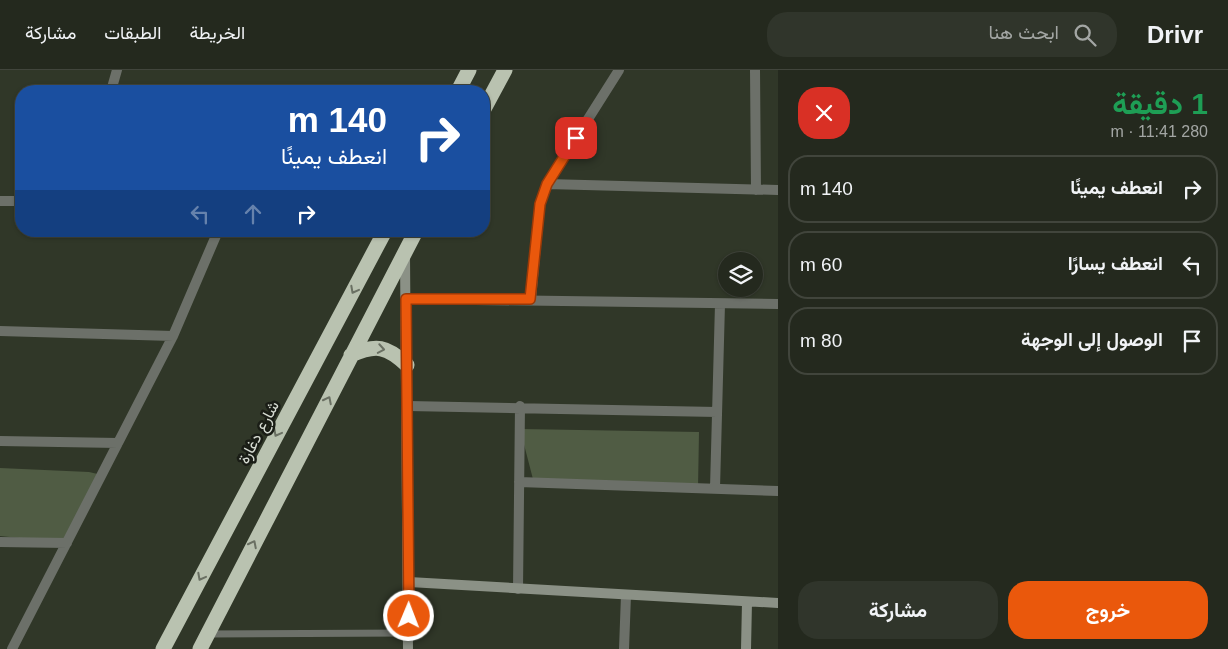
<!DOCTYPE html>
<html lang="ar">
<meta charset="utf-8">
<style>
body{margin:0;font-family:Helvetica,Vazirmatn,sans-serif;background:#30352b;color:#f1f3f6;direction:rtl;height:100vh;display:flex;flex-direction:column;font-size:19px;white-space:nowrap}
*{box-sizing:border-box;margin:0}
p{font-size:16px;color:#a3a6a4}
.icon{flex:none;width:28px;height:28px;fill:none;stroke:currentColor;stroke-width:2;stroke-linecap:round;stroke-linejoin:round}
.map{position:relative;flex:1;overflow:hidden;direction:ltr}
.panel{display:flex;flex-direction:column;background:#24291e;width:450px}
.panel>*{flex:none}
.hud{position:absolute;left:15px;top:15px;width:475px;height:152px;border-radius:20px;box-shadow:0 1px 4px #0004,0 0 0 1px #41453c;direction:rtl;background:#1a4fa0;color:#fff;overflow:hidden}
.controls{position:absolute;left:718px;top:182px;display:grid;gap:10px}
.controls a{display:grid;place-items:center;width:45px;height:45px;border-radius:50%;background:#24291e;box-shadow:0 1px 4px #0004,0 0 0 1px #41453c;font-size:25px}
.pin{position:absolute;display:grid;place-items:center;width:42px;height:42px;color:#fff;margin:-21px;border-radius:10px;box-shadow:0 2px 8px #0006}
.me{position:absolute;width:55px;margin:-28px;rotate:1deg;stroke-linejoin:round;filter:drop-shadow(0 0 4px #0008)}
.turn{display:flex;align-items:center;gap:18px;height:105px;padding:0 20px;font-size:22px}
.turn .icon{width:65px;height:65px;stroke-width:2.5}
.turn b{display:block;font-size:35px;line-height:42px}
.lanes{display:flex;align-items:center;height:48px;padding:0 20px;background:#0003;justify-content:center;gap:25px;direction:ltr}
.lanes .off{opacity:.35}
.round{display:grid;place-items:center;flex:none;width:52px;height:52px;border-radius:20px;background:#30352b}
.summary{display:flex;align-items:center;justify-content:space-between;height:85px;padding:0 20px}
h1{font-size:30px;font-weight:700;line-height:38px;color:#1e9e55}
.primary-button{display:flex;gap:10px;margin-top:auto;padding:10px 20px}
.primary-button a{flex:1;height:58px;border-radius:20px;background:#ea580c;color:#fff;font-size:20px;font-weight:700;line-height:58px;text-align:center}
.primary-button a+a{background:#30352b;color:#f1f3f6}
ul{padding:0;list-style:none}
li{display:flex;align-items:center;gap:15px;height:68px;margin:0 10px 8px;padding:0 10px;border:2px solid #41453c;border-radius:20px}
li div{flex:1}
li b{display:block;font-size:19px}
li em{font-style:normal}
header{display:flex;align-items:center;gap:30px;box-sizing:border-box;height:70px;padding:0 25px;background:#24291e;border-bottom:1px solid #41453c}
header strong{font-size:24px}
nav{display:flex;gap:28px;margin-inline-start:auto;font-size:18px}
.search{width:350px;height:45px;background:#30352b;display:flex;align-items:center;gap:12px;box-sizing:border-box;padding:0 18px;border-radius:20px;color:#a3a6a4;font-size:19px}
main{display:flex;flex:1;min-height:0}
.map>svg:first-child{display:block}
</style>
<header>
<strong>Drivr</strong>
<div class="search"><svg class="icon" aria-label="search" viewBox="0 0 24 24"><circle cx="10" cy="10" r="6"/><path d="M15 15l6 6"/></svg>ابحث هنا</div>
<nav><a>الخريطة</a><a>الطبقات</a><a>مشاركة</a></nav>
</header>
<main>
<section class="panel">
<div class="summary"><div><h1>1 دقيقة</h1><p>280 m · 11:41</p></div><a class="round" style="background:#d93025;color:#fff"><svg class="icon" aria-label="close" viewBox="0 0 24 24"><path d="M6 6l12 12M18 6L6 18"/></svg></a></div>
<ul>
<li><svg class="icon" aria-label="right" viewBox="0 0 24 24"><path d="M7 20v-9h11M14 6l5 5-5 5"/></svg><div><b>انعطف يمينًا</b></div><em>140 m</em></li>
<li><svg class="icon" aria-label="left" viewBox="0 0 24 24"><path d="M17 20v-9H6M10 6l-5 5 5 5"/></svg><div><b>انعطف يسارًا</b></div><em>60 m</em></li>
<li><svg class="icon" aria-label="arrive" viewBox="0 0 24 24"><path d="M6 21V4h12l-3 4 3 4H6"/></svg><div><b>الوصول إلى الوجهة</b></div><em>80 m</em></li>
</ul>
<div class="primary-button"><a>خروج</a><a>مشاركة</a></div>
</section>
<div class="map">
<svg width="778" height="579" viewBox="0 0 778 579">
<rect width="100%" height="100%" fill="#303728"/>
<path fill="#505c44" d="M520 359 699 362 698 418 534 413Z
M0 398 89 402 102 405 67 473 0 466Z"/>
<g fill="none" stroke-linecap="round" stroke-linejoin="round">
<path stroke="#6c7069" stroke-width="7" d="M209 564 408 563"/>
<path stroke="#6c7069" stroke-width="10" d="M755 0 756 120
M111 21 117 0
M547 114 778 120
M0 131H21
M406 229 778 234
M531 229 540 133 547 114 619 0
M0 261 173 266
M408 336 717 342
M0 371 118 373
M519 412 778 421
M715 418 720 234
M0 472 67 473
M518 519 520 336
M12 579 173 266 218 161
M624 579 626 525"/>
<path stroke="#8b9186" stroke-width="10" d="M405 185 408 579
M409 512 778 533
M746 579 747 532"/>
<path stroke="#b9c2b0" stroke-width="15" d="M458 21 469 0
M484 39 505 0
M351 285C376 274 387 276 407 295
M163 579 385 161
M200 579 416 161"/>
</g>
<defs><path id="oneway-chevron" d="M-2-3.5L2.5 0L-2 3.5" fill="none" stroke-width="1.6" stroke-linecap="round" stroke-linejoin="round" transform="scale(1.25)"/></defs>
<g stroke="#6a7063">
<use href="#oneway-chevron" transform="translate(354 220) rotate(118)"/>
<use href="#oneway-chevron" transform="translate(381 279) rotate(10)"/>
<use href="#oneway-chevron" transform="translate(328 330) rotate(-63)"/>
<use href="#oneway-chevron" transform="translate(277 363) rotate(118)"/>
<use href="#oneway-chevron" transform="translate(253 474) rotate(-63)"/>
<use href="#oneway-chevron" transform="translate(201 507) rotate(118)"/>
</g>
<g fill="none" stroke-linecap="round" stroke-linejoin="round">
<defs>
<path id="route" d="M409 546 406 229H530L540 134 547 114 576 68"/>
</defs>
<use href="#route" stroke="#983908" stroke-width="12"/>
<use href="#route" stroke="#ea580c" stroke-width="9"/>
</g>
<g text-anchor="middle" stroke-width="5" stroke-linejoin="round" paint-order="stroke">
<g font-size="16" fill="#d5dad1" stroke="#1a1d16">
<text transform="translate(258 362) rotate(-62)" y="6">شارع دغارة</text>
</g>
</g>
</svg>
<div class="controls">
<a><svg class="icon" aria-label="layers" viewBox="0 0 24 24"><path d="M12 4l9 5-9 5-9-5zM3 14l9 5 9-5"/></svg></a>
</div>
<div class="pin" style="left:576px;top:68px;background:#d93025"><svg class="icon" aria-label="arrive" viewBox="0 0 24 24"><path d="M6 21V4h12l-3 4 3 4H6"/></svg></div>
<svg class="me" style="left:409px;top:546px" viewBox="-20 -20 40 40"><circle r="17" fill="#ea580c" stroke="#fff" stroke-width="3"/><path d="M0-11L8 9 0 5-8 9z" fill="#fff"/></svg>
<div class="hud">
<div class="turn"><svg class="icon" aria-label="right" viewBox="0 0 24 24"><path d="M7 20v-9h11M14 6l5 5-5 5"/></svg><div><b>140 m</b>انعطف يمينًا</div></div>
<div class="lanes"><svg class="icon off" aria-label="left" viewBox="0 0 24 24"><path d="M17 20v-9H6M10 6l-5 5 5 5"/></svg><svg class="icon off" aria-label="ahead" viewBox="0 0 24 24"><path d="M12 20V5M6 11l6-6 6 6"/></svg><svg class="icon" aria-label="right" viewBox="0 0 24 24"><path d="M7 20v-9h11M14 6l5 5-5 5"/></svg></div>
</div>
</div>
</main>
